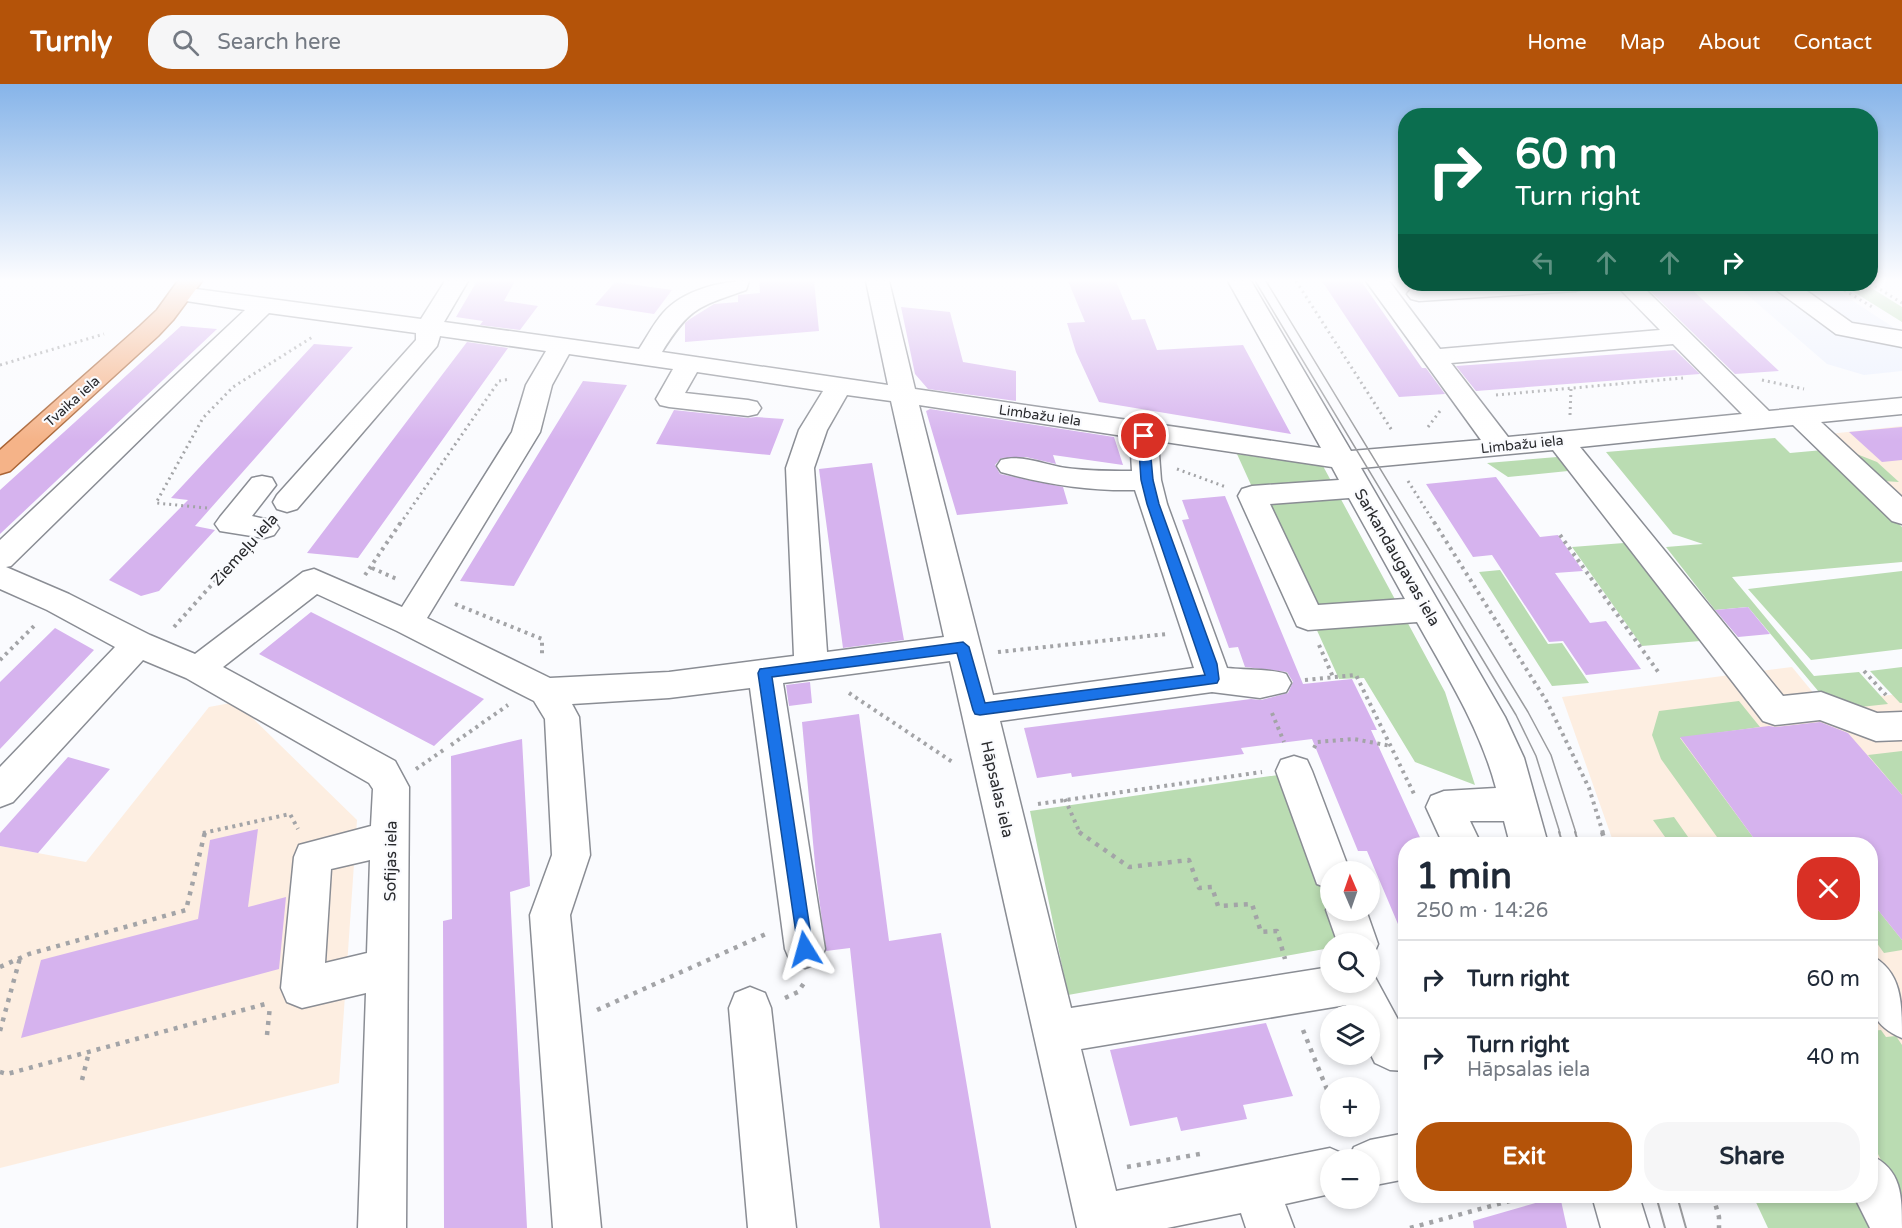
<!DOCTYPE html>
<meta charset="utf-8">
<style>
body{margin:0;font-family:"Varela Round",sans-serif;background:#f6f6f7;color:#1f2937;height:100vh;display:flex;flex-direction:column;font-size:22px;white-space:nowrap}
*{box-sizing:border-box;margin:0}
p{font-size:20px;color:#747a83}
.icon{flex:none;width:33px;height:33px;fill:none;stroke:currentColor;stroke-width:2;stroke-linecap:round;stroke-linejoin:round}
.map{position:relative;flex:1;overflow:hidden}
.side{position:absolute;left:1398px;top:753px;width:480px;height:366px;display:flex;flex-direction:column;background:#fff;border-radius:24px;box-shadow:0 3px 9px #0003}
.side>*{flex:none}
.guide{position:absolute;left:1398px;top:24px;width:480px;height:183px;border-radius:24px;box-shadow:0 3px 9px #0003;background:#0b6e4f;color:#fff;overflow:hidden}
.needle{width:39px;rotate:358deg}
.buttons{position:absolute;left:1320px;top:777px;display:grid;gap:12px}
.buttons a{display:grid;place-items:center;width:60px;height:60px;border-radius:50%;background:#fff;box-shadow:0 3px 9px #0003;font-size:30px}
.pin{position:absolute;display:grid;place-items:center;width:51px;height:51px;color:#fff;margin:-26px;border:3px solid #fff;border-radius:50%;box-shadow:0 2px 6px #0007}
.me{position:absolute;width:66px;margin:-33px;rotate:352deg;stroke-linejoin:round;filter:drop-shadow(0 0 4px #0008)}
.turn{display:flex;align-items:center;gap:21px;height:126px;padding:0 18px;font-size:27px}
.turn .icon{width:78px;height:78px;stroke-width:2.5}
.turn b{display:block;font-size:42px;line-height:51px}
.lanes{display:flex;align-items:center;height:57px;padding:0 18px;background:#0003;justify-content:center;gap:30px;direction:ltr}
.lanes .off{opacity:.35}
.round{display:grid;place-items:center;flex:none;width:63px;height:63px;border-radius:24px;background:#f6f6f7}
.headline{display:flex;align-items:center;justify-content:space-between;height:102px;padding:0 18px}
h1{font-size:36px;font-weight:700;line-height:45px}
.primary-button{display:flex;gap:12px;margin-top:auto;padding:12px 18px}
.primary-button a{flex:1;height:69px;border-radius:24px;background:#b45309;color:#fff;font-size:24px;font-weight:700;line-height:69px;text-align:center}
.primary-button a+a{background:#f6f6f7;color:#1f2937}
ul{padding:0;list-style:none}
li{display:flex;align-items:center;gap:18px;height:78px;padding:0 18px;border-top:2px solid #e0e1e3}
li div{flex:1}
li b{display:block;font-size:22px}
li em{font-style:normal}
header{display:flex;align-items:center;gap:36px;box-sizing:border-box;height:84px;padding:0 30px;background:#b45309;color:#fff}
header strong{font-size:28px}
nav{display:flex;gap:33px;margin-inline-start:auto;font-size:21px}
.search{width:420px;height:54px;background:#f6f6f7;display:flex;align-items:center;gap:15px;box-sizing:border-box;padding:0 21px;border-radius:24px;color:#747a83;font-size:22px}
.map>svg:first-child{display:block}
</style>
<header>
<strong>Turnly</strong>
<div class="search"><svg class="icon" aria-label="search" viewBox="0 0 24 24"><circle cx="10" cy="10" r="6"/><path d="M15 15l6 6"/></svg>Search here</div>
<nav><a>Home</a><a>Map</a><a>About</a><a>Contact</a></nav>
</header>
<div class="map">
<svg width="1902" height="1144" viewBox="0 0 1902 1144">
<rect width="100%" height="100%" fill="#fafbfe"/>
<path fill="#ecf1fd" d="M1735 200H1827L1902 249V287L1864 291 1827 280Z"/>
<path fill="#fdeee1" d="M1902 342V441L1811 352Z
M1792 583 1820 617 1902 610V1144L1863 1112H1870V760H1614L1562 613Z
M236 618 357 736 339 999 0 1084V762L86 778 209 623Z"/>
<path fill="#badcb2" d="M1841 200H1865L1902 223V238Z
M1775 354 1790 369 1823 366 1902 443V478L1732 493 1814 592 1859 588 1888 620 1851 624 1824 614 1748 523 1715 526 1666 463 1703 460 1673 450 1606 368Z
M1849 367 1877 378 1899 398 1883 397Z
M1237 370 1323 382 1445 608 1475 701 1415 678 1364 594 1339 595Z
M1557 373 1568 387 1508 393 1487 379Z
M1624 459 1700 557 1642 562 1572 463Z
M1500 486 1548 560 1562 559 1589 599 1552 602 1479 488Z
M1902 487V565L1811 576 1748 505Z
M1902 583V619H1900L1870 587Z
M1739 617 1760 643 1680 654 1758 760H1722L1661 675 1652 651 1659 627Z
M1902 667V711L1868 671Z
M1278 691 1342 859 1330 860V864L1068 911 1030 727Z
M1674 733 1693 760H1670L1653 736Z
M1870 816 1902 856V866L1884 869 1871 851Z
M1881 946 1886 953 1896 952 1902 961V1118L1871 1056V947Z
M1753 1112H1866L1882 1144H1768Z"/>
<path fill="#d6b3ee" d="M477 197H515L504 217 538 222 520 246 480 241 483 237 456 233Z
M759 197H814L819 247 685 258V239L690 235 714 220 738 218V211L760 209Z
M1068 197H1116L1132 236 1145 235 1157 266 1243 261 1291 350 1099 318 1076 268 1067 239 1085 238Z
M1322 197H1361L1422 284H1426L1445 310 1399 313Z
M615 198 672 206 654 230 595 221Z
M1643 200H1686L1779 287 1735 290Z
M901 223 950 228 963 278 1016 287V317L928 305 915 290Z
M181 242 217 245 0 450V406Z
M467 258 508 264 358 474 307 469Z
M314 260 353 263 195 442 215 446 159 507 141 512 109 496 188 416 171 414Z
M1675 266 1700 290 1476 307 1456 282Z
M583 297 627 301 514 502 460 497Z
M930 325 1114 353 1123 381 1053 371 1056 380 1026 373 1001 374 995 381 1000 390 1063 403 1068 420 957 431 926 327Z
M674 326 748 334 756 333 784 335 770 371 656 360Z
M1902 343V376L1882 378 1849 348Z
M872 379 904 556 843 564 819 385Z
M1496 393 1540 453 1558 451 1583 487 1555 489 1590 539 1606 537 1641 585 1586 591 1563 557 1549 558 1492 471 1473 473 1426 400Z
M1225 412 1303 600 1352 595 1377 646H1371L1423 760H1406V859L1367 767H1358L1312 655 1241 664 1244 670 1072 693 1071 689 1037 694 1024 644 1251 615 1261 616 1288 609 1293 598 1287 588 1245 583 1238 563 1229 564 1182 436 1189 435 1182 416Z
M1748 523 1770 550 1738 553 1715 526Z
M311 528 484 615 434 662 259 570Z
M55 544 94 566 0 665V598Z
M810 598 812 619 789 622 786 601Z
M859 630 889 857 941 849 991 1144H880L850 864 826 867 816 791 802 638Z
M1820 638 1848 649 1902 711V856L1870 816V760H1758L1680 653 1769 642 1775 643Z
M522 655 530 802 510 808 527 1144H444L443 837 452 835 451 672Z
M68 673 110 685 38 769 0 762V749Z
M258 745 248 823 286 813 279 885 21 954 41 876 198 835 210 756Z
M1266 939 1293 1012 1243 1021 1247 1035 1181 1047 1177 1033 1130 1042 1110 966Z
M1560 1112 1567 1144H1474L1473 1137Z"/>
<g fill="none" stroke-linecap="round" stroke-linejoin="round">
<defs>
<path id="minor" d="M445 197H468L444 238 639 265C647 253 654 239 663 229 683 206 721 197 749 197L746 206C698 223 690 223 662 268L888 301 866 197H889L915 305 1321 364 1228 197H1251L1351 367 1481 356 1366 197H1389L1440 265 1660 246 1615 200H1640L1769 327 1902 314V330L1821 338 1902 413V440L1892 437 1793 341 1580 363 1783 612 1821 608 1877 629 1902 628V656L1876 657 1820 636 1775 641 1763 637 1553 366 1361 384 1505 633 1524 674 1548 760H1510L1504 737H1470L1481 760H1443L1426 723 1431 712 1444 707 1496 704C1480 644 1447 592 1417 538L1308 546 1297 542 1238 412 1242 405 1252 402 1339 396 1332 383 1158 357 1161 396 1167 420 1227 584C1245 586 1271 585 1286 590L1291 599 1286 608 1260 614 1212 608 1000 637 1071 924 1330 883V898H1370V884L1402 943H1406V987L1390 986 1375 979 1370 969V932H1351L1346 921 1081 965 1116 1107 1330 1064 1346 1071 1348 1075 1354 1063 1370 1056 1406 1049V1095L1370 1102V1076H1330V1110L1285 1120 1294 1144H1246L1241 1129 1167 1144H1077L950 577 783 599 825 865 819 879 805 884 791 879 785 865 750 604 669 614 572 620 579 633 590 771 570 831 601 1144H553L530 831 552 771 545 635 534 617 397 547 317 510 223 583 395 677 409 703 406 1144H358L366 909 302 924 287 918 281 904 294 773 299 761 371 742 373 705 369 699 186 594 143 576 13 718 0 723V683L115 563 47 526 0 505V456L245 226 173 215 169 210 173 205 181 203 421 235ZM269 229 416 249V256L277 411 273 418 277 425 287 428 297 425 437 262 440 252 546 267 526 301 512 348 402 523 314 485 303 488 195 570 150 551 69 510 6 483 11 482ZM1673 260 1742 330 1508 353 1451 279ZM569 270 673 285 656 315 660 321 669 323 748 332 757 330 761 324 757 318 748 316 685 309 697 288 823 307 799 346 786 384 794 572 669 588 550 594 427 534 540 348 552 301ZM847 311 891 317 944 553 827 568 814 384 827 346ZM919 321 1130 353 1132 387C1110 387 1088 387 1066 384 1045 381 1022 370 1001 376L997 382 1001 388C1045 400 1089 407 1135 406L1194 584 993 611ZM1349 414 1405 515 1318 521 1270 420ZM370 776 367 869 325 879 331 785Z
M1474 200H1587L1583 205 1575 207 1419 217 1411 215 1407 210 1411 205 1419 203Z
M1771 200H1797L1852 239 1902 247V263L1836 250 1775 205Z
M262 392 272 394 276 401 252 432 274 437 279 444 274 451 264 454 220 447 215 440 220 433 252 394Z
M1294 672 1307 676 1312 687 1350 788H1330V805L1317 800 1276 687 1281 676Z
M1330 816V826H1366L1378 860 1372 874 1370 875V860H1338L1326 826Z
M1870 871C1902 887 1902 918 1902 954 1861 937 1870 908 1870 871Z
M750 903 765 909 771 924 796 1144H748L729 924 735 909Z
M1870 1071C1902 1085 1902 1112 1902 1144H1870L1854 1112H1870Z
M1592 1112H1639L1649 1144H1601Z"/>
<path id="major" d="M178 197H202L173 236 158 252 10 387 0 390V366L140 242 157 226Z"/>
</defs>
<use href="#minor" stroke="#8a8d94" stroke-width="3"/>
<use href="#major" stroke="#a96334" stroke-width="3"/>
<path stroke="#a3a4a7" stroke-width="3" stroke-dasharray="2 4" stroke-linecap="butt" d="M1296 197 1393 348
M1870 199 1902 219
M1834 200 1874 224
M0 281 104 250
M1762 296 1804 305
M1496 311 1683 294
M1570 331 1571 305
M1428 343 1440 327
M1177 385 1226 403
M1408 397 1435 440
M207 424 156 419 203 334 233 303 314 252
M400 440 499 297 510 295"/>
<path stroke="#a3a4a7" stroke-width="4" stroke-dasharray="3 4.5" stroke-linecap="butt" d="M1434 438 1547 618 1589 704 1603 749
M1560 451 1659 589
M372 484 399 496
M365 491 401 438
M455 520 542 555V571
M174 543 241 468
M1319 561 1333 593
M998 568 1167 550
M0 576 36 540
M1864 587 1886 611
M1305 596 1356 591 1414 710
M849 609 954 679
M1272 629 1284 658
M451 661 508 621
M1314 664 1317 658 1354 655 1391 662
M416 685 445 665
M1065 715 1080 749
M1038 720 1262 688
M203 749 290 730 298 745"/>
<path stroke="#a3a4a7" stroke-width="4.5" stroke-dasharray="4 6" stroke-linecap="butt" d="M1079 748 1129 783 1189 776 1199 804 1212 803 1218 822 1252 820 1261 848 1277 847 1285 875
M1602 748 1606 760
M0 883 29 870 186 826 205 748
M785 914 798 908 804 899
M597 926 768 849
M1303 946 1330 1013
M0 947 20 874
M267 951 270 922
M0 988 7 990 269 919
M82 996 89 968
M1334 1046 1343 1045V1042
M1127 1083 1205 1069
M1713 1112 1719 1133V1144
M1410 1144 1528 1112"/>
<use href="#minor" fill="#fff" fill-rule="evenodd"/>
<use href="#major" fill="#f5b388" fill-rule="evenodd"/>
<path stroke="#9a9b9e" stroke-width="1.5" d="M1255 197 1516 631 1536 672 1560 749
M1266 197 1528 628 1551 671 1576 749"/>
<path stroke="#9a9b9e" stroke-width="2" d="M1559 748 1563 760
M1575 748 1579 760
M1656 1112 1665 1144
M1677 1112 1686 1144"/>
</g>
<linearGradient id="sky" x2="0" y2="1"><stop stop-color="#86b4e9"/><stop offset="0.55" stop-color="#fdfdff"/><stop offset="1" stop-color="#fdfdff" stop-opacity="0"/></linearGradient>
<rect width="1902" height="357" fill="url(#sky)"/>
<path fill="#1a73e8" stroke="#114b97" stroke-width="1.5" d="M1144 349 1149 352 1153 396 1159 420 1217 580 1219 595 1217 599 980 631 975 630 973 626 957 569 772 593 813 865 811 870 805 873 799 870 758 589 760 585 963 558 969 563 985 619 1205 591 1147 420 1141 396 1138 352Z"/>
<g text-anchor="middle" stroke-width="4.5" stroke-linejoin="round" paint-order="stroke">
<g font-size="14" fill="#292a2d" stroke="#fafbfe">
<text transform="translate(72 317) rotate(-42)" y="5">Tvaika iela</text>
<text transform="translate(1040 331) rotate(8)" y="5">Limbažu iela</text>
<text transform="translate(1522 360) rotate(-6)" y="5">Limbažu iela</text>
</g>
<g font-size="16" fill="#292a2d" stroke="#fafbfe">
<text transform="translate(244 465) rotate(-48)" y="6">Ziemeļu iela</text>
<text transform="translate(1398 473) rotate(60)" y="6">Sarkandaugavas iela</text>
<text transform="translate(998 705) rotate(77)" y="6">Hāpsalas iela</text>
<text transform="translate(390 777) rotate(-89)" y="6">Sofijas iela</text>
</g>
</g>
</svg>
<div class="buttons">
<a><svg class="needle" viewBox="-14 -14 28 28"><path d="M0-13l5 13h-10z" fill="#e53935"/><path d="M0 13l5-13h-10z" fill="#747a83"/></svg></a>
<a><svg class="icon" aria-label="search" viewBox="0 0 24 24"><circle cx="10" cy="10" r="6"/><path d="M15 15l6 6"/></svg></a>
<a><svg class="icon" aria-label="layers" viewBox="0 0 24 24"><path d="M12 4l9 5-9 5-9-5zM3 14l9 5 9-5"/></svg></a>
<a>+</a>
<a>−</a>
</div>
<div class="pin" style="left:1144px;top:352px;background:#d93025"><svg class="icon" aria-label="arrive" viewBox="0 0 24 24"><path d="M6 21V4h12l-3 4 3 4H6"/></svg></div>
<svg class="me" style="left:805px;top:865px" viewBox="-20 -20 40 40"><path d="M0-17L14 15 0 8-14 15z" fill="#1a73e8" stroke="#fff" stroke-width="4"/></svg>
<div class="guide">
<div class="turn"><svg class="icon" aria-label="right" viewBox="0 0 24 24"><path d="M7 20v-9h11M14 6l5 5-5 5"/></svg><div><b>60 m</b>Turn right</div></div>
<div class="lanes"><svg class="icon off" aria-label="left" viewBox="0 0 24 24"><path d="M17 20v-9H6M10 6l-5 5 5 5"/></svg><svg class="icon off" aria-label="ahead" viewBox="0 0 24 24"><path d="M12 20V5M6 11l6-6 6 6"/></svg><svg class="icon off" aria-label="ahead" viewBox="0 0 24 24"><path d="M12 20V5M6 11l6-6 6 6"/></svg><svg class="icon" aria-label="right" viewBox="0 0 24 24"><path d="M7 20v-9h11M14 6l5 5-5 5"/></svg></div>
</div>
<section class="side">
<div class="headline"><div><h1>1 min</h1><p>250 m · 14:26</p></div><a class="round" style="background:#d93025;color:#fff"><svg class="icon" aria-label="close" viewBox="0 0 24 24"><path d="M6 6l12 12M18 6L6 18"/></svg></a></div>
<ul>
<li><svg class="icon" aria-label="right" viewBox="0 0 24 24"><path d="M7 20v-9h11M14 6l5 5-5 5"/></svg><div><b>Turn right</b></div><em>60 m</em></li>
<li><svg class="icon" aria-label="right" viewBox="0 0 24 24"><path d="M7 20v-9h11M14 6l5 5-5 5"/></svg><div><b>Turn right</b><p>Hāpsalas iela</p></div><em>40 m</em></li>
</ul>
<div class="primary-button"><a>Exit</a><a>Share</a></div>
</section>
</div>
